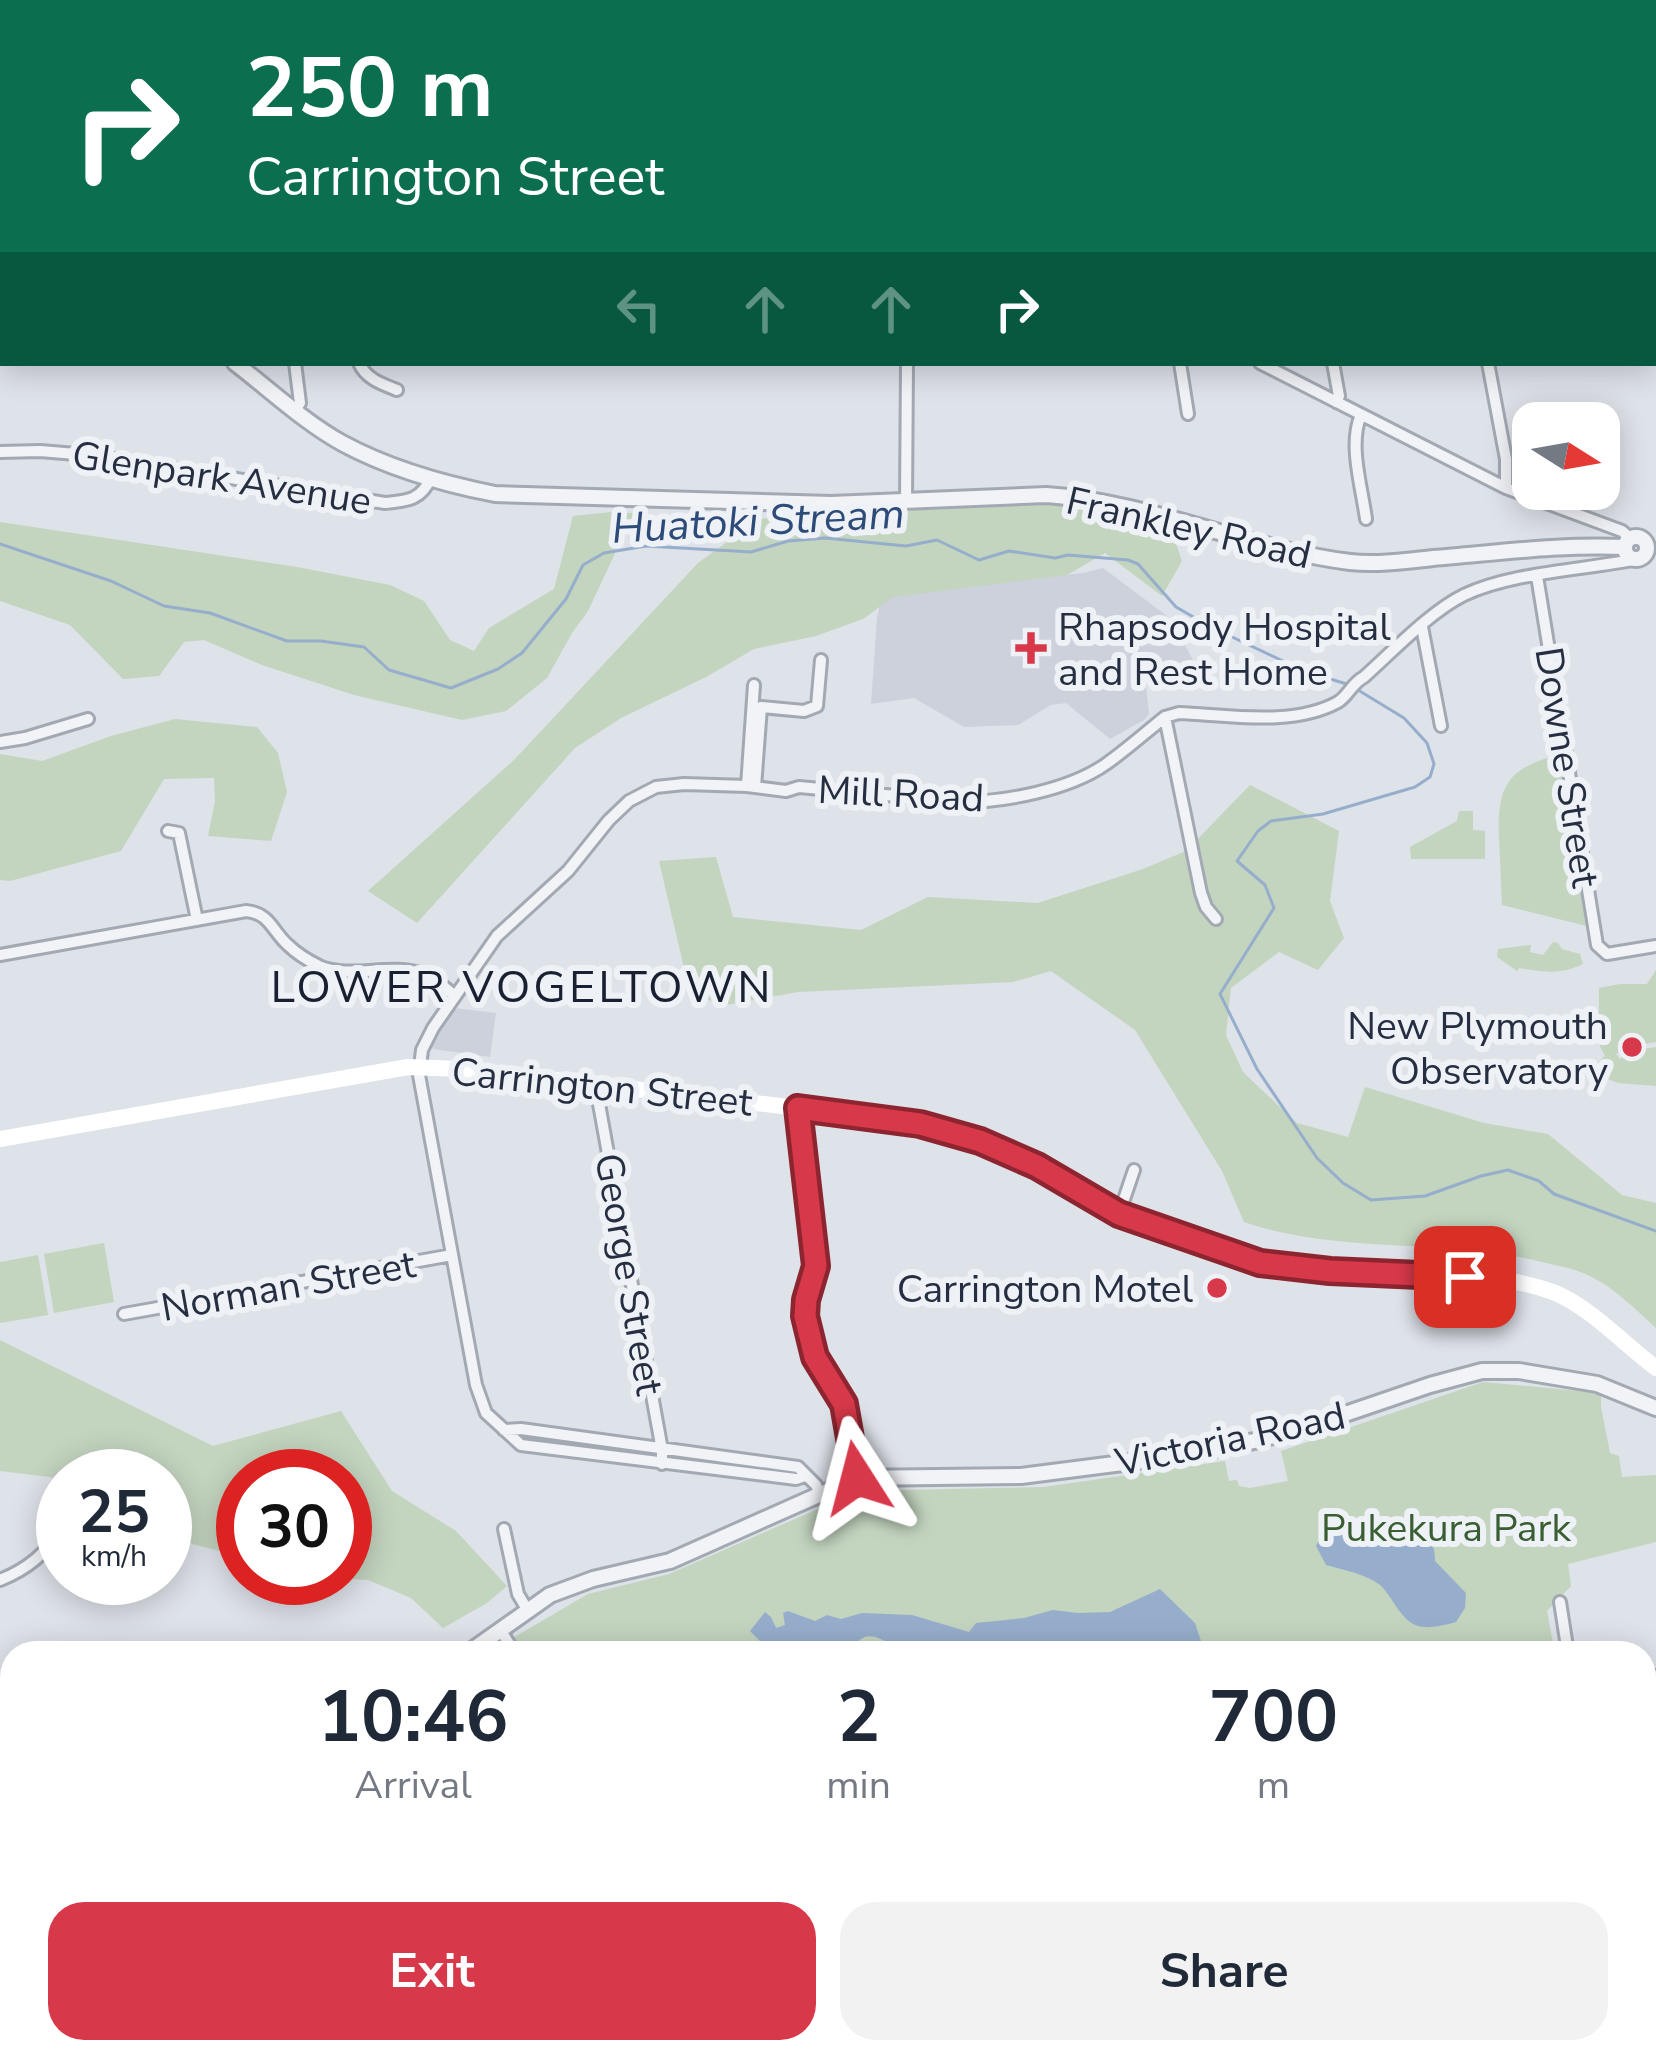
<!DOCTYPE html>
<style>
body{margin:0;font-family:"Nunito Sans",sans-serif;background:#f2f2f3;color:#1f2937;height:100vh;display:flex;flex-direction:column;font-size:45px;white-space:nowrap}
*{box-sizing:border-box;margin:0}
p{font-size:39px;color:#747a83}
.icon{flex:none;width:66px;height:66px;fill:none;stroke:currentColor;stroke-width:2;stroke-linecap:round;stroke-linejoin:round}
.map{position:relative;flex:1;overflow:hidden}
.sheet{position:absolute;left:0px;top:1641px;width:1656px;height:423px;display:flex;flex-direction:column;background:#fff;border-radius:36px 36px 0 0;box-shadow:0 6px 30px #0003}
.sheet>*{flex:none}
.guide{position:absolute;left:0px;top:0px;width:1656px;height:366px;box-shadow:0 6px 30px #0003;background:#0b6e4f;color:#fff;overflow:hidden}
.needle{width:78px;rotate:101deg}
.controls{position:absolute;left:1512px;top:402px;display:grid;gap:24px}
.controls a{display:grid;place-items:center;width:108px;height:108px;border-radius:24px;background:#fff;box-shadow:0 6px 30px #0003;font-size:60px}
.speed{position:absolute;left:36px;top:1449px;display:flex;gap:24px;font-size:60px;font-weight:700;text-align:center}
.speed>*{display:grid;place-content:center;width:156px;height:156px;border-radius:50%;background:#fff;box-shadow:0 6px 30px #0003;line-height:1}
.speed small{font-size:30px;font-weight:400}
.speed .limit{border:18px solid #d22;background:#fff;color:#111}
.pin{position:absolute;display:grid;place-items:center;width:102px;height:102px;color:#fff;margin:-51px;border-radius:24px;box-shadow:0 6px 18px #0006}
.me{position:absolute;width:132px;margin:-66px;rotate:351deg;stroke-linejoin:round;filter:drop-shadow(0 0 9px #0008)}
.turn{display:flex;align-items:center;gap:42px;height:252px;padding:0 48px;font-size:54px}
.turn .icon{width:156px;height:156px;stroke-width:2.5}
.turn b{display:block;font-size:84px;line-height:102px}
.lanes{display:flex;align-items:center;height:114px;padding:0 48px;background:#0003;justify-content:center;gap:60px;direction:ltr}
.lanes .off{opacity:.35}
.eta{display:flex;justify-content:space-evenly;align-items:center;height:204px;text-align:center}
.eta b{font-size:72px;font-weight:700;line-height:84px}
.cta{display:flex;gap:24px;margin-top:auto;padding:24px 48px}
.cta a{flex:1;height:138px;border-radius:36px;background:#d8394a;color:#fff;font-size:48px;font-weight:700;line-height:138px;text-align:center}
.cta a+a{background:#f2f2f3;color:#1f2937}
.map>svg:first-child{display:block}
</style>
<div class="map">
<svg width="1656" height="2063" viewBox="0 0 1656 2063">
<rect width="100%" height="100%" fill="#dee2e9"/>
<path fill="#ccd1db" d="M1103 568 1171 619 1193 660 1145 677 1149 714 1144 720 1110 739 1066 703 1051 705 1018 725 964 727 914 698 871 704 877 618 882 595 1083 573Z
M454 1008 496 1013 490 1057 433 1049 431 1044 435 1034Z"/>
<path fill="#c3d4bf" d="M1073 497 1169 524 1182 561 1162 596 1105 553 1067 575 893 597 863 619 816 636 754 649 706 677 621 718 575 748 417 923 368 891 515 759 698 563 759 519Z
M612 512 634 513 588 611 572 633 547 678 506 711 462 720 354 695 262 665 204 640 184 642 159 676 123 679 70 625 0 601V522L297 567 390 585 424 601 450 640 474 651 489 628 554 589 573 516Z
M175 719 257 727 278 753 287 792 271 841 208 836 215 801 214 778 164 779 121 851 10 881 0 880V754L42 761 111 736Z
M1558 755 1586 926H1587L1502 905C1501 883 1500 860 1499 838 1497 787 1507 768 1558 755Z
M1250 785 1339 831 1330 901 1344 938 1318 970 1279 952 1231 988 1226 1035 1243 1072 1297 1123 1348 1137 1365 1087 1484 1123 1548 1134 1622 1195 1656 1203V1328C1634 1308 1611 1284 1583 1273 1569 1267 1552 1265 1538 1261 1442 1238 1338 1254 1244 1222L1222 1171 1135 1030 1051 971 1013 982 798 992 726 1005 701 998 689 989 659 861 716 857 733 917 861 930 928 897 1038 903 1143 869 1186 851Z
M1459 811H1473V830L1485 831V859H1411L1410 847 1457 821Z
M1553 942 1558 943 1562 949 1580 954 1583 964C1560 975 1543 972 1519 968L1517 971 1497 957 1498 949 1531 945 1530 952 1543 955Z
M1656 970V1042L1638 1045 1634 1041 1616 1054 1620 1059 1624 1056 1629 1062 1642 1053V1049L1656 1047V1086L1618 1083 1595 1074 1609 1070 1598 1062 1605 1056 1599 1044V988L1620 984H1647Z
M104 1243 114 1302 54 1313 44 1254Z
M38 1255 48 1315 0 1323V1262Z
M0 1340 213 1446 341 1411 392 1491 456 1531 507 1586 487 1603 443 1628 411 1598 368 1580 325 1578H345V1476H243V1557L192 1544 165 1530V1476H63V1483L50 1477 0 1471Z
M1483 1382 1601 1393V1407L1610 1453 1619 1456 1622 1477 1656 1475V1542L1568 1564 1571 1586 1547 1611 1555 1653H487L588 1594 669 1574 859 1491 1044 1487 1225 1461 1229 1481 1237 1480 1239 1486 1250 1488 1288 1481 1281 1451Z
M12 1868V2052H616L617 2063H0V1873Z
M1064 2052H1507L1499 2063H1122Z"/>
<path fill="#96aecc" d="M1337 1528C1350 1529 1363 1531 1376 1531 1403 1532 1436 1524 1435 1561L1466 1593 1465 1608 1456 1622C1422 1631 1411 1631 1392 1600 1389 1596 1384 1588 1380 1585 1366 1574 1344 1570 1326 1565L1316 1546 1321 1536Z
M1160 1589 1195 1623 1205 1653H930C921 1651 910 1649 900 1647 877 1640 867 1624 849 1653H799L788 1648H778L775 1653H766L765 1646 750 1631 765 1612 771 1617 776 1628 785 1625 783 1613 788 1611 815 1621 827 1615 841 1619 862 1613 912 1615 969 1632 976 1623 1024 1618 1053 1610 1078 1613 1110 1612Z"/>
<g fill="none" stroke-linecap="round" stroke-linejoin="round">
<path stroke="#96aecc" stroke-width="3" d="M0 544 111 581 164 606 210 613 287 641H321L364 647 389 670 451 688 498 669 522 653 566 599 583 565 604 553 646 546 751 552 788 541 825 538 906 546 937 540 979 560 1009 551 1055 558 1068 555 1128 560 1138 564 1176 607 1211 627 1304 671 1350 685
M1358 690 1404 718 1427 743 1434 764 1430 777 1415 787 1323 814 1271 821 1258 831 1237 861 1265 885 1274 908 1220 994 1257 1069 1317 1158 1343 1183 1371 1200 1425 1196 1481 1176 1508 1170 1539 1181 1554 1194 1656 1231"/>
<defs>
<path id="minor" d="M230 0V3
M803 0 804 3
M1114 0 1115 3
M1268 0 1269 3
M1637 0 1640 3
M1653 22 1656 26
M295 363 300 403 295 409
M359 363C366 379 382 384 397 390
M1180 363 1188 414
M1260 363 1506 488 1622 531 1630 538
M1333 363 1339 396 1336 402
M1488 363 1506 459V488
M1361 415C1348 444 1362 488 1366 519
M0 452 40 451 88 455 385 503C407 501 422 500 431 477
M906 502 907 363
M1537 576 1597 945 1607 954 1656 946
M1422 627 1441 726
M1165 717 1201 893 1206 907 1216 919
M0 742 25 738 88 719
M747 786 754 685
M755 787 761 707 804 711 817 706 821 660
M168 831 179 833 197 920
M0 955 246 911C270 913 272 931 288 945 296 953 309 961 319 966 352 980 390 962 423 974 435 978 444 987 454 995
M598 1085 597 1093 662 1450V1464
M798 1108 815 1250C816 1273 803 1294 805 1316 806 1351 830 1372 843 1403 853 1426 853 1454 857 1478
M1119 1214 1134 1170
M124 1314 452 1255
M504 1430 521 1429 798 1467 816 1485 820 1494
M805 1476 796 1479 521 1445 486 1413 476 1385 419 1075 422 1050 433 1028 497 936 568 871 609 820 629 801 656 787 684 784 747 786 786 791 799 787 961 802C1005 802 1069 790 1106 764 1126 750 1145 733 1165 717L1179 713C1228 715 1293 727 1338 702 1349 695 1351 684 1364 677 1392 652 1431 611 1464 595 1513 572 1584 570 1637 559
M504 1529 518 1594 528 1611
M0 1580C28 1569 46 1553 63 1528
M1560 1602 1568 1653
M501 1631 515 1653
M1644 1678 1656 1676
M1268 2052 1270 2063
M1640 2052 1642 2063"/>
<path id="tertiary" d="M0 211 3 212
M235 363C269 389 304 422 342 443 388 468 444 484 495 494L831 504 1046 495C1151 502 1247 549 1350 562 1377 565 1406 561 1433 558 1496 553 1561 544 1625 547
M1625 548a11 11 0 1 1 22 0a11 11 0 1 1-22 0Z
M468 1653 550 1595 593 1579 670 1561 857 1478 1021 1476 1185 1455 1254 1441 1307 1427 1430 1385 1482 1371H1519L1597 1384 1656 1408
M0 1743 12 1741
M1002 2052 1074 2063
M934 2053 937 2052"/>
</defs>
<use href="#minor" stroke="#a3a9b3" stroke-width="16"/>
<use href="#tertiary" stroke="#a3a9b3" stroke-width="20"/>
<use href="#minor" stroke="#f1f3f7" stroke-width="10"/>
<use href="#tertiary" stroke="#f1f3f7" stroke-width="14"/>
<path stroke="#fff" stroke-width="16" d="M0 1139 408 1067 460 1069 860 1115C912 1122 962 1132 1010 1153 1041 1167 1068 1188 1098 1203 1143 1227 1195 1244 1244 1259 1343 1289 1454 1257 1553 1292 1589 1306 1625 1345 1656 1368"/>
</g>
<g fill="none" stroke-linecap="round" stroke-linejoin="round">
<defs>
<path id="route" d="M857 1478 844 1404 815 1357 805 1316 806 1300 816 1266 798 1108 920 1124 980 1141 1037 1166 1119 1214 1260 1263 1330 1271 1465 1277"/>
</defs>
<use href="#route" stroke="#8c2530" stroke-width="30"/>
<use href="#route" stroke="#d8394a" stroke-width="21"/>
</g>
<g fill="#d8394a" stroke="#eef1f6" stroke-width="4.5">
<path d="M1025 630h12v12h12v12h-12v12h-12v-12h-12v-12h12z"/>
<circle cx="1632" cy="1047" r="12"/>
<circle cx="1217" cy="1288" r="12"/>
</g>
<g text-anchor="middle" stroke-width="12" stroke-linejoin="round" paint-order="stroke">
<g font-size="39" fill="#262f41" stroke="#eef1f6">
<text transform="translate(222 477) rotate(9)" y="14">Glenpark Avenue</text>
<text transform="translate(1189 527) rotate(13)" y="14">Frankley Road</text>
<text transform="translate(1568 767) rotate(81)" y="14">Downe Street</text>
<text transform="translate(901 793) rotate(3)" y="14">Mill Road</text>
<text transform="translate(602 1086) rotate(6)" y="14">Carrington Street</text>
<text transform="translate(630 1274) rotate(80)" y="14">George Street</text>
<text transform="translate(288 1285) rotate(-10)" y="14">Norman Street</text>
<text transform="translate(1230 1438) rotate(-12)" y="14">Victoria Road</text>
</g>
<g font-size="39" fill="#262f41" stroke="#eef1f6" text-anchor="end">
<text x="1058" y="640" text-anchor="start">Rhapsody Hospital<tspan x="1058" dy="45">and Rest Home</tspan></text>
<text x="1608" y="1039">New Plymouth<tspan x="1608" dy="45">Observatory</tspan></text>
<text x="1193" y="1302">Carrington Motel</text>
</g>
<g font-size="39" fill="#395e32" stroke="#eef1f6">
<text x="1446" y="1541">Pukekura Park</text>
</g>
<g font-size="42" font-style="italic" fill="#2d4b78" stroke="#eef1f6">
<text transform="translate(758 520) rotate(-3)" y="15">Huatoki Stream</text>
</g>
<g font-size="45" letter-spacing="3" fill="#192032" stroke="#eef1f6">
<text x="522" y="1002">LOWER VOGELTOWN</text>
</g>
</g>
</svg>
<div class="controls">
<a><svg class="needle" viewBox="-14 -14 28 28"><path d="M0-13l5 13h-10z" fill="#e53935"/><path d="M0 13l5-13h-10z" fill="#747a83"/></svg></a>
</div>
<div class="speed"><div>25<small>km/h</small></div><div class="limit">30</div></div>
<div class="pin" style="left:1465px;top:1277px;background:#d93025"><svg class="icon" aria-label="arrive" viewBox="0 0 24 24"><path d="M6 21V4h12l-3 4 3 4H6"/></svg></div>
<svg class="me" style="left:857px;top:1478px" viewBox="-20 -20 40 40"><path d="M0-17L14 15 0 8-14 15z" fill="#d8394a" stroke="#fff" stroke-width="4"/></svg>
<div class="guide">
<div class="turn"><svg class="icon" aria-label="right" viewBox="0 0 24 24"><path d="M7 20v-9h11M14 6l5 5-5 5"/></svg><div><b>250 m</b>Carrington Street</div></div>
<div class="lanes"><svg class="icon off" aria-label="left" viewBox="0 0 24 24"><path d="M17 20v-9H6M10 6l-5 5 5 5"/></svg><svg class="icon off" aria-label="ahead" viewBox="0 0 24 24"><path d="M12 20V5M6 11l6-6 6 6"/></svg><svg class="icon off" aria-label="ahead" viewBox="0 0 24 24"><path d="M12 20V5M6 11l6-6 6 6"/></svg><svg class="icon" aria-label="right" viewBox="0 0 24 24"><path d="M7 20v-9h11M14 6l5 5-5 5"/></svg></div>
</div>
<section class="sheet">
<div class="eta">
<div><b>10:46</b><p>Arrival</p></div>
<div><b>2</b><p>min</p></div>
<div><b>700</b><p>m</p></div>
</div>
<div class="cta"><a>Exit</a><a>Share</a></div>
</section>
</div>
